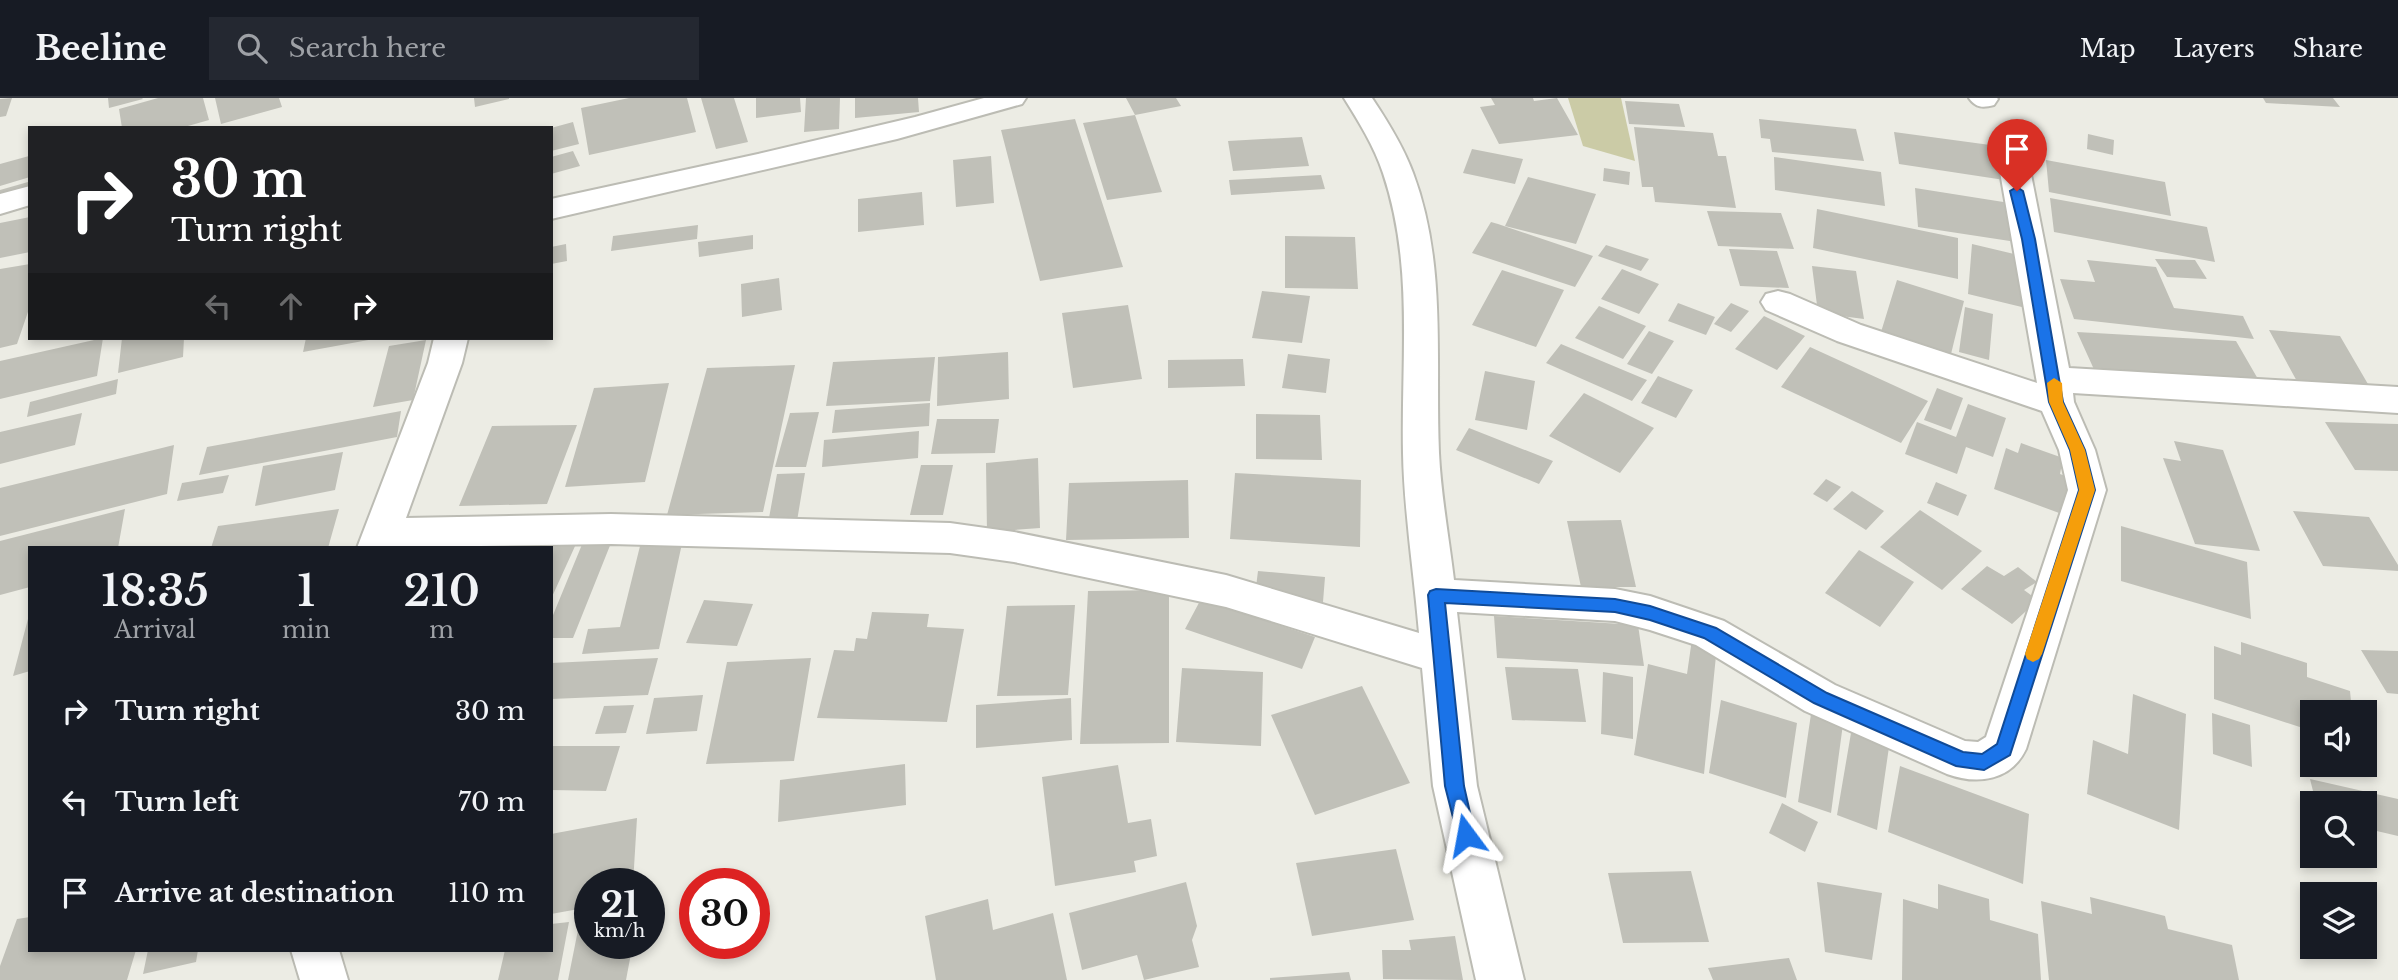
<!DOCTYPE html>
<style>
body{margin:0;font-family:"Libre Baskerville",serif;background:#242831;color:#f1f3f6;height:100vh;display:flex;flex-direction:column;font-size:26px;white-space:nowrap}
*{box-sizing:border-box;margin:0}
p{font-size:23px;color:#9ea1a6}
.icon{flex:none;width:38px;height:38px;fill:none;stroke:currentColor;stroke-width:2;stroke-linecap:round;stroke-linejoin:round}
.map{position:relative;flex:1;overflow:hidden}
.drawer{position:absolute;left:28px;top:448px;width:525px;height:406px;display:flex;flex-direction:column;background:#171b24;border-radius:0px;box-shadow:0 4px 10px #0003}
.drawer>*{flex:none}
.hud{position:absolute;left:28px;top:28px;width:525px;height:214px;border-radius:0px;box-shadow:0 4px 10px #0003;background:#202124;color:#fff;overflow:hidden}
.buttons{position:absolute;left:2300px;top:602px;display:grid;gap:14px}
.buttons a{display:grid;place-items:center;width:77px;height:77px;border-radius:0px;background:#171b24;box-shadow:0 4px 10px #0003;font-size:35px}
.speed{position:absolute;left:574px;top:770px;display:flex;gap:14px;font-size:35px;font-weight:700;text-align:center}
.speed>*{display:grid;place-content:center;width:91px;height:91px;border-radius:50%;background:#171b24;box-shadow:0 4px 10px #0003;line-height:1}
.speed small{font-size:18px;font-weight:400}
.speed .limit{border:10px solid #d22;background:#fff;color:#111}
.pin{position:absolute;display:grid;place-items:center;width:60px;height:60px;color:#fff;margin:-72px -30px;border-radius:50% 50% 50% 0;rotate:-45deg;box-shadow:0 0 7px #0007}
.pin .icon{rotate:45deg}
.me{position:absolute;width:77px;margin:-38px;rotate:347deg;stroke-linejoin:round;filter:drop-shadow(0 0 5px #0008)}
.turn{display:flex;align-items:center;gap:24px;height:147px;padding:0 28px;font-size:32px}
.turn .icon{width:91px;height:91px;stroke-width:2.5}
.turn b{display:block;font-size:49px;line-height:60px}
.lanes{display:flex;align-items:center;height:66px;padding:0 28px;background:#0003;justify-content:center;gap:35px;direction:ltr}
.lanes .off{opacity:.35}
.eta{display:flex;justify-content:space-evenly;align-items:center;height:119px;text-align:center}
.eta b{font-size:42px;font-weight:600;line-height:49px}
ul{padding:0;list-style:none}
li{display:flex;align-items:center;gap:21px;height:91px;padding:0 28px}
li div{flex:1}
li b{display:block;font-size:26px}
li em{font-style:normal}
header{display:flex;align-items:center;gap:42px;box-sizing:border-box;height:98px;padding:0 35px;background:#171b24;border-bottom:2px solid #363941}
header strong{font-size:33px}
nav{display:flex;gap:38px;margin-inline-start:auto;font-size:24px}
.search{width:490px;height:63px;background:#242831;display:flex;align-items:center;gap:18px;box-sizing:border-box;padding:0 24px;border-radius:0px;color:#9ea1a6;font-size:26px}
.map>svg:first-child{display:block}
</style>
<header>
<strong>Beeline</strong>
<div class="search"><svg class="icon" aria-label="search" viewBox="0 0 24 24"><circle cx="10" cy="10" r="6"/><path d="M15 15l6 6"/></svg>Search here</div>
<nav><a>Map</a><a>Layers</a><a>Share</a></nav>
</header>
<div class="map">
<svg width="2398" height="882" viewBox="0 0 2398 882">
<rect width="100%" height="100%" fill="#ecece4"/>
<path fill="#cbcba6" d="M1568 0H1621L1635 63 1583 48Z"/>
<path fill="#c0c0b8" d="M12 0 6 18 0 19V1Z
M108 0H142L143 1 109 10Z
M158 0H203L209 22 181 30H122L119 11Z
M215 0H279L282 9 221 26Z
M474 0H509V1L475 9Z
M629 0H687L696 34 589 57 581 10Z
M701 0H734L748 44 716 51Z
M756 0H800L801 14 756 20Z
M806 0H840L839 31 804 34Z
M855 0H918L919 14 855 20Z
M1126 0H1176L1181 8 1135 17Z
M1491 0H1533L1534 3 1557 0 1578 37 1499 46 1480 9 1495 7Z
M2263 0H2333L2340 9 2266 5Z
M1625 3 1679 6 1685 29 1629 26Z
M1135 17 1162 94 1107 102 1083 25Z
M1075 21 1123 169 1040 183 1001 32Z
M1759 21 1856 31 1864 63 1772 54 1770 41 1761 40Z
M573 24 579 46 551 53V30Z
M1634 29 1713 35 1718 58H1726L1736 110 1655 104 1653 89H1642Z
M1894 34 2005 49 2011 83 1899 66Z
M2088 36 2114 42 2113 57 2087 51Z
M1302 39 1309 68 1233 73 1228 43Z
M1472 51 1523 61 1515 86 1463 75Z
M573 53 580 68 551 76V59Z
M29 58 30 79 0 88V66Z
M991 58 994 105 956 109 953 62Z
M1774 59 1881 74 1885 108 1775 92Z
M2046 62 2165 84 2171 118 2049 94Z
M1604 70 1630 74 1629 87 1603 83Z
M1321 77 1325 91 1231 97 1229 82Z
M1528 79 1596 96 1576 146 1505 128Z
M28 84 30 90 0 99V92Z
M1915 90 2016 106 2023 145 1918 129Z
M922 94 924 127 858 134V101Z
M2050 100 2207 129 2215 164 2054 134Z
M1817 111 1958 140V181L1813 150Z
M1707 113 1781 115 1794 151 1718 148Z
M30 119V154L0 160V125Z
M1491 124 1498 126 1593 158 1575 189 1472 155Z
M698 127 697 141 611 153 613 138Z
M753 137V151L699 159 698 144Z
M1285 138 1355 139 1358 191 1285 190Z
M566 146 567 163 551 166V149Z
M1972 146 2031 160 2030 211 1968 196Z
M1606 147 1649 161 1641 173 1598 158Z
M1729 151 1777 153 1789 190 1740 188Z
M2155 161 2195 162 2207 181 2167 179Z
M2087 162 2156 169 2174 210 2243 218 2254 241 2074 221 2060 181 2095 184Z
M30 166V208L17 246 0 250V171Z
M1812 168 1856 173 1864 221 1818 215Z
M1622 171 1659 186 1639 216 1601 201Z
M1502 172 1564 192 1536 249 1472 227Z
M779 180 782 212 742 219 741 186Z
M1897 182 1964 203 1951 256 1881 234Z
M1262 193 1310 198 1302 245 1252 240Z
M1678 205 1715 219 1706 237 1668 223Z
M1731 205 1749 213 1731 234 1714 226Z
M1128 207 1142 281 1073 290 1062 215Z
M1599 208 1646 228 1623 261 1575 240Z
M1965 209 1993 216 1989 262 1959 254Z
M1764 218 1805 238 1777 272 1735 251Z
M2269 232 2340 238 2372 293 2299 287Z
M1649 233 1674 243 1652 276 1627 266Z
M2077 234 2236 243 2262 288 2097 278Z
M103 240 97 278 0 301V263Z
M122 240H184L183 259 118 275Z
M306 240H374V241L303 254Z
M426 242 413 302 373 309 389 248Z
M1561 246 1647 282 1632 303 1546 265Z
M1810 249 1928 303 1901 345 1781 289Z
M1008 254 1009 301 937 308 938 259Z
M1288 256 1330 261 1326 295 1282 290Z
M935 259 930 303 826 308 833 264Z
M1243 261 1245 288 1168 290V262Z
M795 267 763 414 667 417 707 270Z
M1485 273 1535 283 1527 332 1475 322Z
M1658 278 1693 292 1676 320 1641 305Z
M118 281 116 296 27 319 30 304Z
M669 285 645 384 565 389 594 290Z
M1937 290 1963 300 1951 332 1924 322Z
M1584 295 1654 330 1620 375 1549 338Z
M930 305 929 328 832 335 835 312Z
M1968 306 2006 320 1993 359 1966 349 1957 376 1905 356 1917 324 1956 339Z
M401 313 397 339 199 377 207 349Z
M819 314 806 369H775L790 315Z
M82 315 75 347 0 366V334Z
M1256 316 1320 317 1322 362 1256 361Z
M937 321H999L995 355 931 356Z
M2325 324 2398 326V373L2355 372Z
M577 327 547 406 459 408 492 328Z
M1469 330 1553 363 1539 386 1456 352Z
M919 333 918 360 822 369 824 342Z
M2174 343 2223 352 2260 453 2195 446 2163 360 2181 363Z
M2021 345 2063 360 2060 376 2079 383 2070 419 1994 391 2006 350 2018 355Z
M174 347 167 396 0 438V390Z
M343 354 335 392 255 408 263 368Z
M1038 360 1040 430 987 434 986 365Z
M921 367H953L943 417H910Z
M805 375 796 429 767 431 777 376Z
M1235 375 1361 382 1360 449 1230 441Z
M229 377 223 395 177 403 182 385Z
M1826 381 1841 389 1827 404 1813 396Z
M1188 382 1189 440 1066 442 1069 385Z
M1936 384 1967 397 1958 418 1927 405Z
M1852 393 1884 413 1866 432 1833 411Z
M125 411 118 450H30V489L0 497V443Z
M339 411 328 450H211L218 428Z
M1920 412 1982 453 1942 492 1880 449Z
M2293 413 2369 419 2398 467V473L2323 468Z
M1621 422 1636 489H1581L1567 423Z
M2121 428 2247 464 2251 521 2121 483Z
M683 441 659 551 582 556 588 531 620 529 641 444Z
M536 444 576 446 551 501V450H533Z
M583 444 611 445 573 540H551V522Z
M1859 452 1914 484 1880 529 1825 495Z
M1987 468 2004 478 2018 469 2037 484 2024 492 2038 502 2012 526 1961 491Z
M1258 473 1325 479 1323 504 1255 497Z
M1169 492V645L1080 646 1088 493Z
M1201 501 1315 539 1302 571 1185 531Z
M704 502 753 506 737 548 686 545Z
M1075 507 1068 597 997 598 1007 508Z
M872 514 929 516 927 529 964 531 947 624 817 620 834 552 854 553 856 540 867 541Z
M29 517 30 573 13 578Z
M1494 518 1638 527 1644 568 1497 560Z
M1692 541 1717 548 1704 676 1634 657 1648 566 1687 576Z
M2241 544 2307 565V579L2350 593 2352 614H2312V633L2214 601V548L2241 557Z
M2361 552 2398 553V596L2387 595Z
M658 560 648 597 551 601V565Z
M811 560 794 663 706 666 727 564Z
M1505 569 1578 571 1586 624 1512 622Z
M1182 570 1263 574 1261 648 1176 644Z
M1603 574 1633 579V641L1601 636Z
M1362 588 1410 685 1315 717 1271 617Z
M2133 596 2186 616 2179 732 2087 696 2093 642 2128 656Z
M703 597 697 633 646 636 654 600Z
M1071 600 1072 642 976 650V607Z
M1721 602 1797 625 1786 700 1709 675Z
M634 607 626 635 595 636 604 608Z
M2212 615 2250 627 2252 669 2213 656Z
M1811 616 1843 626 1831 715 1798 704Z
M1851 635 1889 649 1877 732 1837 717Z
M551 648H620L606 693 551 692Z
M905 666 906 707 778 724 780 682Z
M1118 667 1128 725 1151 721 1157 758 1134 763 1136 774 1055 788 1042 679Z
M1900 668 2029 716 2023 786 1888 734Z
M2310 681 2398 701V738L2364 730V705H2316Z
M1782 705 1818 724 1805 754 1769 735Z
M637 720 633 786H590V809L551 816V736Z
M1396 751 1414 822 1312 838 1296 765Z
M1691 773 1709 844 1623 845 1608 775Z
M1186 784 1197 828 1192 842 1199 869 1144 882 1137 857 1082 872 1069 815Z
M1817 784 1882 795 1872 862 1825 854Z
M1938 786 1989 801 1990 822 2038 836 2041 882H1902L1903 801 1938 811Z
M2090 799 2165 818 2168 831 2232 847 2239 882H2049L2041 803 2092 816Z
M988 801 993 832 1053 815 1067 882H936L925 818Z
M590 816V845H633L626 882H568L581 817Z
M30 819V852H136L127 882H0V868L17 821Z
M569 824 558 882H498L505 852H551V826Z
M1455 838 1463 882 1383 881 1382 852H1411L1409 842Z
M148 852H198L196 864 143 876Z
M1789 860 1797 882H1713L1708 870Z
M1349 874 1351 882H1270V880Z"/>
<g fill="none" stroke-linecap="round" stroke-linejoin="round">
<defs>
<path id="minor" d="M984 0H1026L1022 6 897 41 551 121V101L758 56 915 19Z
M1344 0H1372C1388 24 1403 48 1413 75 1447 166 1435 260 1439 355 1441 397 1449 440 1454 482L1615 491 1650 498 1724 523 1835 587 1965 643 1978 644 1986 639 2068 392 2059 352 2042 313 1837 243 1766 212 1761 204 1766 196 1778 193 1790 196 1861 227 2037 285 1996 51 2001 45 2011 42 2021 45 2026 51 2069 270 2398 289V315L2073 295 2074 304 2095 352 2106 392 2026 651C2011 683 1977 687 1947 676L1805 613 1696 547 1650 532 1615 523 1457 514 1477 688 1524 882H1476L1433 688 1422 570 1226 509 1014 464 950 455 611 446 357 450 428 265 434 240H468L462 265 406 420 611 416 950 425 1014 434 1226 477 1419 535C1414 475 1404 414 1403 355 1401 260 1414 167 1383 75 1374 48 1359 24 1344 0Z
M1969 0H1997L1998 1 1994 7C1983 10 1976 10 1969 0Z
M30 88V107L0 116V96Z
M291 852H339L348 882H300Z"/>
</defs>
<use href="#minor" stroke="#bcbcb4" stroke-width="4"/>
<use href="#minor" fill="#fff" fill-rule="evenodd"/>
</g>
<path fill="#1a73e8" stroke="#114b97" stroke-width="2" d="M2017 89 2023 93 2035 141 2063 304 2085 352 2095 392 2010 657 1984 672 1956 668 1814 605 1704 540 1650 522 1615 514 1445 505 1464 688 1475 737 1473 743 1466 745 1459 743 1445 688 1428 497 1430 493 1436 491 1615 501 1650 508 1716 530 1827 595 1963 654 1982 656 1997 646 2079 392 2070 352 2049 304 2022 141 2010 93Z"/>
<path fill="#f59e0b" d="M2054 280 2062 285 2063 304 2085 352 2095 392 2042 556 2039 561 2033 564 2027 561 2025 556 2079 392 2070 352 2049 304 2047 285Z"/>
</svg>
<div class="buttons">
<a><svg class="icon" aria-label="sound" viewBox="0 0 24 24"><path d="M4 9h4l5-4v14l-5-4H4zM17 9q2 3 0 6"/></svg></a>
<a><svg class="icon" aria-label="search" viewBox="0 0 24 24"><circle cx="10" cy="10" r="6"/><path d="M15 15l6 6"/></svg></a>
<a><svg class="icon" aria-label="layers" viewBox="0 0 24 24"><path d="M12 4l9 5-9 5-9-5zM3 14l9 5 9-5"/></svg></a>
</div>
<div class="speed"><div>21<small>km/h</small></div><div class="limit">30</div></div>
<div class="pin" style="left:2017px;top:93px;background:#d93025"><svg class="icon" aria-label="arrive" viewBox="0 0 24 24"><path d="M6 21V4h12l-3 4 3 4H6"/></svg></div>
<svg class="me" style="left:1466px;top:737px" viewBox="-20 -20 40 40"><path d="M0-17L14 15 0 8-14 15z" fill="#1a73e8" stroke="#fff" stroke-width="4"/></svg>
<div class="hud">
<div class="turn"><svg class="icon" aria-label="right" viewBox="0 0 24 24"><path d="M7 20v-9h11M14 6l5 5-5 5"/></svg><div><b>30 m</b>Turn right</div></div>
<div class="lanes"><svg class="icon off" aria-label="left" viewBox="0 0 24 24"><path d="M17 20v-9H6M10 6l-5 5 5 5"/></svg><svg class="icon off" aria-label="ahead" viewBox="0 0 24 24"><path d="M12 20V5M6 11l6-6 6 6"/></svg><svg class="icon" aria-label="right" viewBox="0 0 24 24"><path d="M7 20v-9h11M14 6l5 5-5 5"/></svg></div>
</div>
<section class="drawer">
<div class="eta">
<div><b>18:35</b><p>Arrival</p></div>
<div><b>1</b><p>min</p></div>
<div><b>210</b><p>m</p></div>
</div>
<ul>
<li><svg class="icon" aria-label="right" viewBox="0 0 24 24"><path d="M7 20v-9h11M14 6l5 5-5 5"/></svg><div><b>Turn right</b></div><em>30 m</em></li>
<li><svg class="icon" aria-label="left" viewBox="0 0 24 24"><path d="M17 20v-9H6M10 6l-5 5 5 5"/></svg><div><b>Turn left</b></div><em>70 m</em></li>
<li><svg class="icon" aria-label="arrive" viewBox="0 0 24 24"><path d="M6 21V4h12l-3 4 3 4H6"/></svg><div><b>Arrive at destination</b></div><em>110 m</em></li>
</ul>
</section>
</div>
